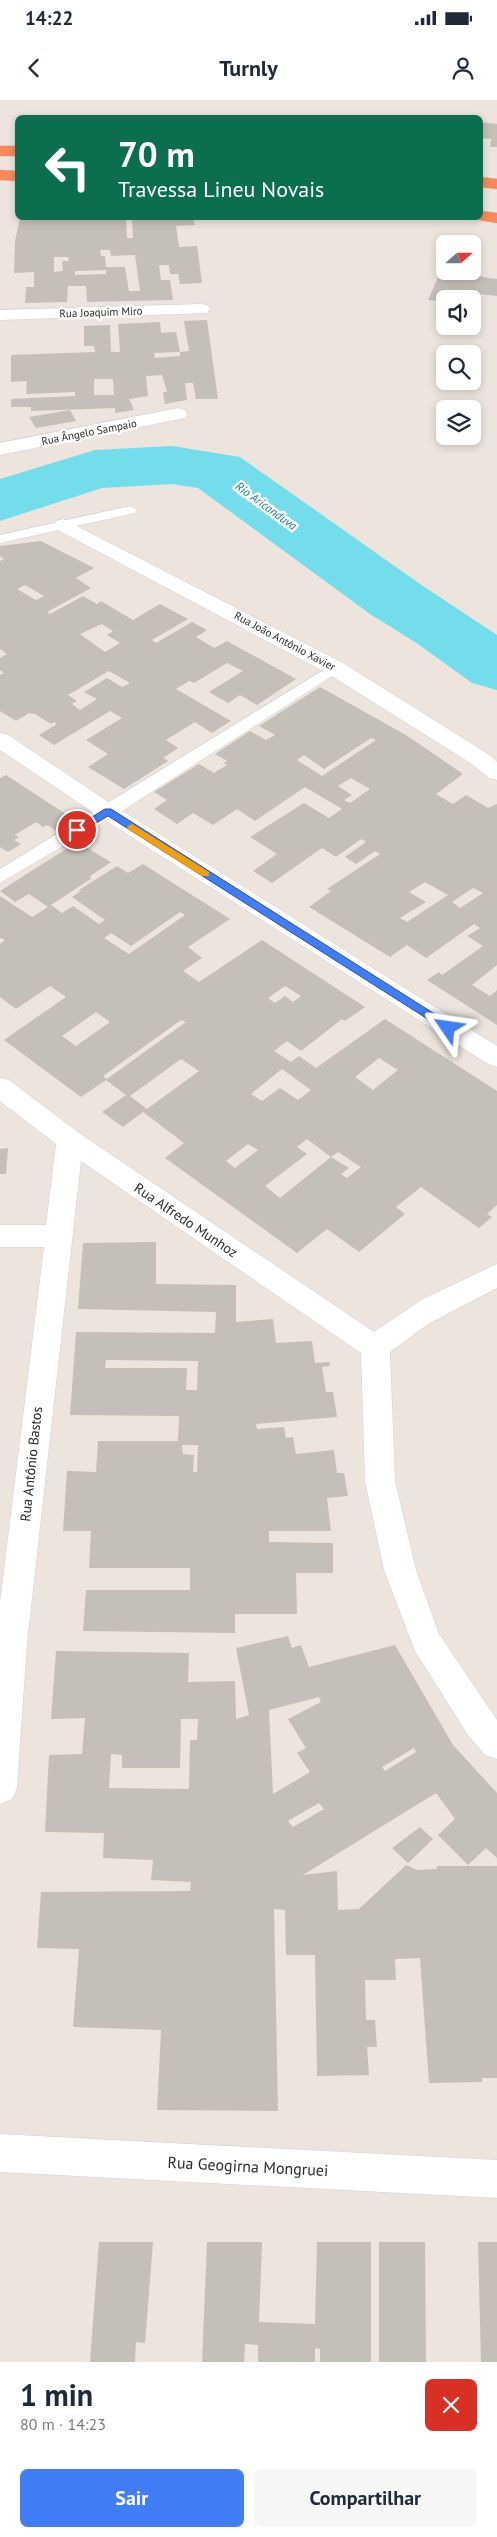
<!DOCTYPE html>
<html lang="pt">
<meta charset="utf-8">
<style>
body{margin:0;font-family:"PT Sans",sans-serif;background:#f6f6f7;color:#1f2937;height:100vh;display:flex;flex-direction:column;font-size:19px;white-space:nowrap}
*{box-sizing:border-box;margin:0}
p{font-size:16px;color:#747a83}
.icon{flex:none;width:28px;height:28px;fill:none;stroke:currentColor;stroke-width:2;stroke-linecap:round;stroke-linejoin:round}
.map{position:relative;height:2262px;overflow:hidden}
.panel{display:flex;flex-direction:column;background:#fff;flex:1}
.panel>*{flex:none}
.top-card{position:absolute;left:15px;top:15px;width:468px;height:105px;border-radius:8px;box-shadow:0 2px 8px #0003;background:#0b6e4f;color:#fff;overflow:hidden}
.needle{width:32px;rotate:69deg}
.controls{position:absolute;left:436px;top:135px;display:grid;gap:10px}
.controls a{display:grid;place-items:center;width:45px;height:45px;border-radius:8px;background:#fff;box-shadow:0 2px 8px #0003;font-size:25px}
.pin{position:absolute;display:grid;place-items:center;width:42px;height:42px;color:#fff;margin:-21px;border:2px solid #fff;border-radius:50%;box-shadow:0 1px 5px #0007}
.me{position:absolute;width:55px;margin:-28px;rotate:302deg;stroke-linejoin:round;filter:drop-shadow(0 0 4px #0008)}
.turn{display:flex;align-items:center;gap:18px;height:105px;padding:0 20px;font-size:22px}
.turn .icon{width:65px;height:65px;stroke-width:2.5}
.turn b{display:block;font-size:35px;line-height:42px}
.round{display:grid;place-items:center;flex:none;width:52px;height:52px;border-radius:8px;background:#f6f6f7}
.overview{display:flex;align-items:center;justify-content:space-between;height:85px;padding:0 20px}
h1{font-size:30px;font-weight:700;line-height:38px}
.primary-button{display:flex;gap:10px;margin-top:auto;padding:10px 20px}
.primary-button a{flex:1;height:58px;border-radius:8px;background:#417df6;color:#fff;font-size:20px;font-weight:700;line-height:58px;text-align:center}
.primary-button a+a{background:#f6f6f7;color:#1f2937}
.status{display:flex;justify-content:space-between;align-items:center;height:35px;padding:0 25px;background:#fff;direction:ltr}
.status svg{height:14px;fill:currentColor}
header{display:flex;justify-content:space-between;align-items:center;height:65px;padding:0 20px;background:#fff;font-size:22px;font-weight:700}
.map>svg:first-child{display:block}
</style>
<div class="status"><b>14:22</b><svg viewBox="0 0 49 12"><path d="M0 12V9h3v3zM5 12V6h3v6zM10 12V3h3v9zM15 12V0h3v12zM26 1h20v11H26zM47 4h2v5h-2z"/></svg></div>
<header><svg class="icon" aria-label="back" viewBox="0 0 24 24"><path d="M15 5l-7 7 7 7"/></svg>Turnly<svg class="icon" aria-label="person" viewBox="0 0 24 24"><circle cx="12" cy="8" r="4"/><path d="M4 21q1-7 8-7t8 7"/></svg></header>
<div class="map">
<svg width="497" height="2262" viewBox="0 0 497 2262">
<rect width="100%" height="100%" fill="#ece4dd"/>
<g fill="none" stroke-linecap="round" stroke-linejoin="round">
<path fill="#73ddec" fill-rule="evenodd" d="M172 346 240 357 420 484 497 535V590L472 583 418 544 370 514 198 388 172 384 102 388 0 421V379L95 350Z"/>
</g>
<path fill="#c5bfb9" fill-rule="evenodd" d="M480 22 497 24V47H490L491 39 480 38Z
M20 118H126L127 138H133L132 118H193L195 125 176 126 179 147 197 146 202 183 180 184 178 174H170L169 165H159L161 180H170L173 200 87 202 86 186H68L67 202 25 203 26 187H34V172L14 173 15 141ZM100 150H110L111 156 135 155 140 191H129L125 167H106L105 156H101ZM54 157H68L69 161H62L63 171 54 172ZM106 170V174L75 175V171Z
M441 171 497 179V196L470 193 468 199H445V202L428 200Z
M207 220 218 299H196L193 283H185L187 300 165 304 163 292H167L162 275 146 276 148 296 129 299 134 310 115 313V308L31 311V307H11V299L75 296V292L26 294 27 281 11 282V255L95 252 94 246H84V226L110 225 111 252H120L118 224 160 222 161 233 176 232 180 252 154 253 155 258 180 256V252L189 251 184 221ZM94 279H113L114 295H94Z
M70 310 76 321 36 328 29 317Z
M41 441 94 468 76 478 91 488 47 512 50 514 83 496 97 504 101 501 133 520 160 504 188 519 152 540 156 543 192 522 207 530 196 537 214 548 227 541 296 579 257 605 240 595 228 603 209 592 243 571 227 563 194 583 189 581 176 589 231 621 212 633 195 622 166 640 178 648 163 658 168 661 124 689 88 667 108 654 86 640 122 618 110 611 54 645 39 635 57 624 54 622 51 624 35 614 29 613 16 621 0 611V575L4 573 0 570V558L7 554 0 549V461L4 459 0 456V446ZM25 485 44 496 36 500 17 489ZM102 524 113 531 107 535 120 543 105 552 80 534ZM109 571 130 583 122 587 107 578 84 592 97 599 80 610 72 604 77 601 68 595Z
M320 587 406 635 463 674 436 694 453 704 466 695 488 708 497 704V865L472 885 490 896 497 890V925L427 880 439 872 442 875 483 846 467 836 480 828 474 824 426 858 407 845 390 857 309 807 331 791 327 789 380 754 375 751 356 764 345 757 366 742 361 739 336 757 322 748 272 783 253 771 277 754 250 737 304 703 329 718 342 709 305 687 255 721 237 709 213 725 193 713 177 724 154 709 167 700 154 692 199 664 214 673 227 665 224 663 227 661 215 654 250 631 266 640 275 635 259 626ZM371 638 376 640 322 676 297 660 304 655 324 669ZM351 678 370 689 350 703 344 700 352 695 338 686ZM425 782 448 795 407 822 400 818 426 802 409 792ZM473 788 483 793 460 808 452 802Z
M6 675 58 709 74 719 55 730 47 725 43 727 36 722 15 735 19 737 14 740 21 744 8 752 0 747V678Z
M77 742 111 762 89 777 92 778 51 805 62 813 73 806 99 824 105 820 72 797 81 791 79 790 117 766 128 773 143 764 230 819 188 847 202 858 183 871 199 882 262 840 365 907 345 921 342 919 301 951 287 941 274 951 291 962 299 956 316 968 385 919 497 991V1105L487 1114 492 1117 479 1128 421 1087 396 1107 405 1114 359 1152 327 1129 297 1153 165 1058 184 1043 143 1012 123 1027 102 1012 126 995 106 980 81 997 4 940 66 897 50 886 16 909 0 897V844L5 840 0 838V796L32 817 48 807 29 794 15 802 0 791ZM180 812 185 815 129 854 104 838 111 833 131 846ZM285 886 301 896 293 902 285 896 275 903 268 898ZM96 912 110 922 76 946 62 936ZM181 920 186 922 107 979 103 976ZM379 958 398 970 373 990 355 977ZM181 959 199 971 147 1009 130 996ZM282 969 311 990 298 1000 280 988 262 1001 251 994ZM307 1039 331 1057 338 1052 361 1067 347 1078 341 1074 349 1068 331 1057 280 1098 265 1086 307 1054 297 1047ZM248 1044 258 1050 235 1068 226 1061Z
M8 1048 6 1074H0V1049Z
M156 1142V1184L236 1185V1222L273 1219 276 1243 312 1241 315 1263 329 1262 330 1266 322 1267 326 1292H333L337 1317 256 1324 257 1329 284 1327 286 1338 293 1337 296 1354 334 1350 337 1373H344L348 1396 327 1398 331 1431H269V1442L333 1443V1473H296L297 1514H235V1533L83 1531 86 1490H190V1468H89L91 1431H63L67 1371 96 1372 98 1341H178L179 1316 70 1315 76 1232 215 1233 216 1212 78 1209 83 1143ZM106 1260 198 1261 197 1290H186L187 1268H105ZM182 1345H198L197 1372H193L194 1355 183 1354Z
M288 1536 292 1548 301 1545 309 1567 395 1545 453 1645 497 1693V1758L486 1748 468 1765 438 1735 455 1719 436 1693 303 1775 337 1771 338 1810 359 1809 406 1765 417 1770 437 1769V1766H497V1978H482V1982L429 1983 420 1858 395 1859 396 1880H365L366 1920H375L377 1947H367L369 1975 317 1976 315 1855H286L285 1810 274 1809 278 2011 157 2010 161 1930 73 1927 79 1849 37 1848 41 1792 190 1791 191 1782 151 1780 153 1760 103 1758 104 1733 45 1732 49 1655 82 1654 85 1618 51 1619 56 1551 189 1553 188 1582 235 1581 236 1619 249 1615 236 1548ZM319 1597 321 1602 288 1619 306 1648 297 1653 310 1672 273 1694 269 1610ZM181 1619H198L197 1640H190L189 1689 109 1688 111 1654 122 1655V1668H180ZM414 1648 416 1652 385 1671 382 1667ZM319 1703 324 1709 293 1727 288 1721Z
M420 1727 433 1739 408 1763 392 1748Z
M99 2142H153L145 2243 136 2242 135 2262H90Z
M207 2142H262L259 2222 315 2224 317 2142H371V2262H320V2249L315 2248V2262H258V2245L245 2244 244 2262H202Z
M379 2142H425L426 2262H379Z
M478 2142H497V2262H481Z"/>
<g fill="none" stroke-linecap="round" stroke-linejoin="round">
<defs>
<path id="lane" d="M130 406 137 410 135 413 0 443V435Z
M335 563 343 568 340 571 114 716 0 783V769Z"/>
<path id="street" d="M201 204 207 205 210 209 207 213 0 220V210Z
M178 308 185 310 187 314 185 318 0 355V343Z
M63 419 343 563 488 654 497 662V680L489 678 472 664 327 573 56 429 53 425 56 421Z
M0 633 8 635 116 707 497 946V967L488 964 100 717 0 650Z
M0 978 9 980 79 1033 374 1232 423 1199 497 1164V1188L428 1224 390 1252 395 1381 416 1470 439 1534 497 1620V1659L485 1655 468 1635 415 1551 384 1470 365 1381 361 1253 81 1061 27 1543 17 1688 12 1699 0 1704V1502L44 1147H0V1125H46L56 1044 0 1001Z
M0 2034 497 2060V2098L0 2072Z"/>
<path id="highway" d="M0 46H18V56H0Z
M0 70 18 71V81L0 80Z
M480 77 497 79V89L480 87Z
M480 111 497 113V123L474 119 473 118H480Z"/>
</defs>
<use href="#lane" stroke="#ccd1dc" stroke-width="1"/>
<use href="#street" stroke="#ccd1dc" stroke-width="1"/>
<use href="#highway" stroke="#c4c4c4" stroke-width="1"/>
<use href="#lane" fill="#fff" fill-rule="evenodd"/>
<use href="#street" fill="#fff" fill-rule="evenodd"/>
<use href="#highway" fill="#fa885a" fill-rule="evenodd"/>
</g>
<path fill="#417df6" stroke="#2a51a0" d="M105 709H111L452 925V930H445L108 716 81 732H74V728Z"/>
<path fill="#f59e0b" d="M132 724 209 772V776H202L128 729 127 727Z"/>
<g text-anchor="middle" stroke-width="5" stroke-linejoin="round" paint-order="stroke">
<g font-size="11" fill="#2b2b2b" stroke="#fff">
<text transform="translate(101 212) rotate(-2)" y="4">Rua Joaquim Miro</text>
<text transform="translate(89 332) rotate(-11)" y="4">Rua Ângelo Sampaio</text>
<text transform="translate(285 541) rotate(28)" y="4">Rua João Antônio Xavier</text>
</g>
<g font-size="12" font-style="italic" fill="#117e99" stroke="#fff">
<text transform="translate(266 406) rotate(36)" y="4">Rio Aricanduva</text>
</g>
<g font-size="14" fill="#2b2b2b" stroke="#fff">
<text transform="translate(186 1120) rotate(34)" y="5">Rua Alfredo Munhoz</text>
<text transform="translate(31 1364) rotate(-84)" y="5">Rua Antônio Bastos</text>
</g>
<g font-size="16" fill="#2b2b2b" stroke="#fff">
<text transform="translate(248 2066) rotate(3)" y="6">Rua Geogirna Mongruei</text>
</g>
</g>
</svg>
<div class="controls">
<a><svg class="needle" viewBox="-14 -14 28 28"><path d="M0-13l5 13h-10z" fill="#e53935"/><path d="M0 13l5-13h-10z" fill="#747a83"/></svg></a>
<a><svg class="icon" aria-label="sound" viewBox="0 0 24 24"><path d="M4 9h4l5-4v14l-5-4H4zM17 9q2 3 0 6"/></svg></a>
<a><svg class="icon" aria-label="search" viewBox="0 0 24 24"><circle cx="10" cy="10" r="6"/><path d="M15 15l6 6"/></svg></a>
<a><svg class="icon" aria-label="layers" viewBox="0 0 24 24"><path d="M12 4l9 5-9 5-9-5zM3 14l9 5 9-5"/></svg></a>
</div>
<div class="pin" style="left:77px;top:730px;background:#d93025"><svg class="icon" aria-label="arrive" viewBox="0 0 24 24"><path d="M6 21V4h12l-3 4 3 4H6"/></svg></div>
<svg class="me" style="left:448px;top:928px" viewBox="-20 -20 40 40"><path d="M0-17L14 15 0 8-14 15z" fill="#417df6" stroke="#fff" stroke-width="4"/></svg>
<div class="top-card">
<div class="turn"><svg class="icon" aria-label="left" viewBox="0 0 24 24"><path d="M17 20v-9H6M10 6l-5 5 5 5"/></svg><div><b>70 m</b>Travessa Lineu Novais</div></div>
</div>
</div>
<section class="panel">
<div class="overview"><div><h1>1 min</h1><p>80 m · 14:23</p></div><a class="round" style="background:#d93025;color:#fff"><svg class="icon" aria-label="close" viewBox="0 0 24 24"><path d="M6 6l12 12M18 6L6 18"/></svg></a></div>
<div class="primary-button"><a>Sair</a><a>Compartilhar</a></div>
</section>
